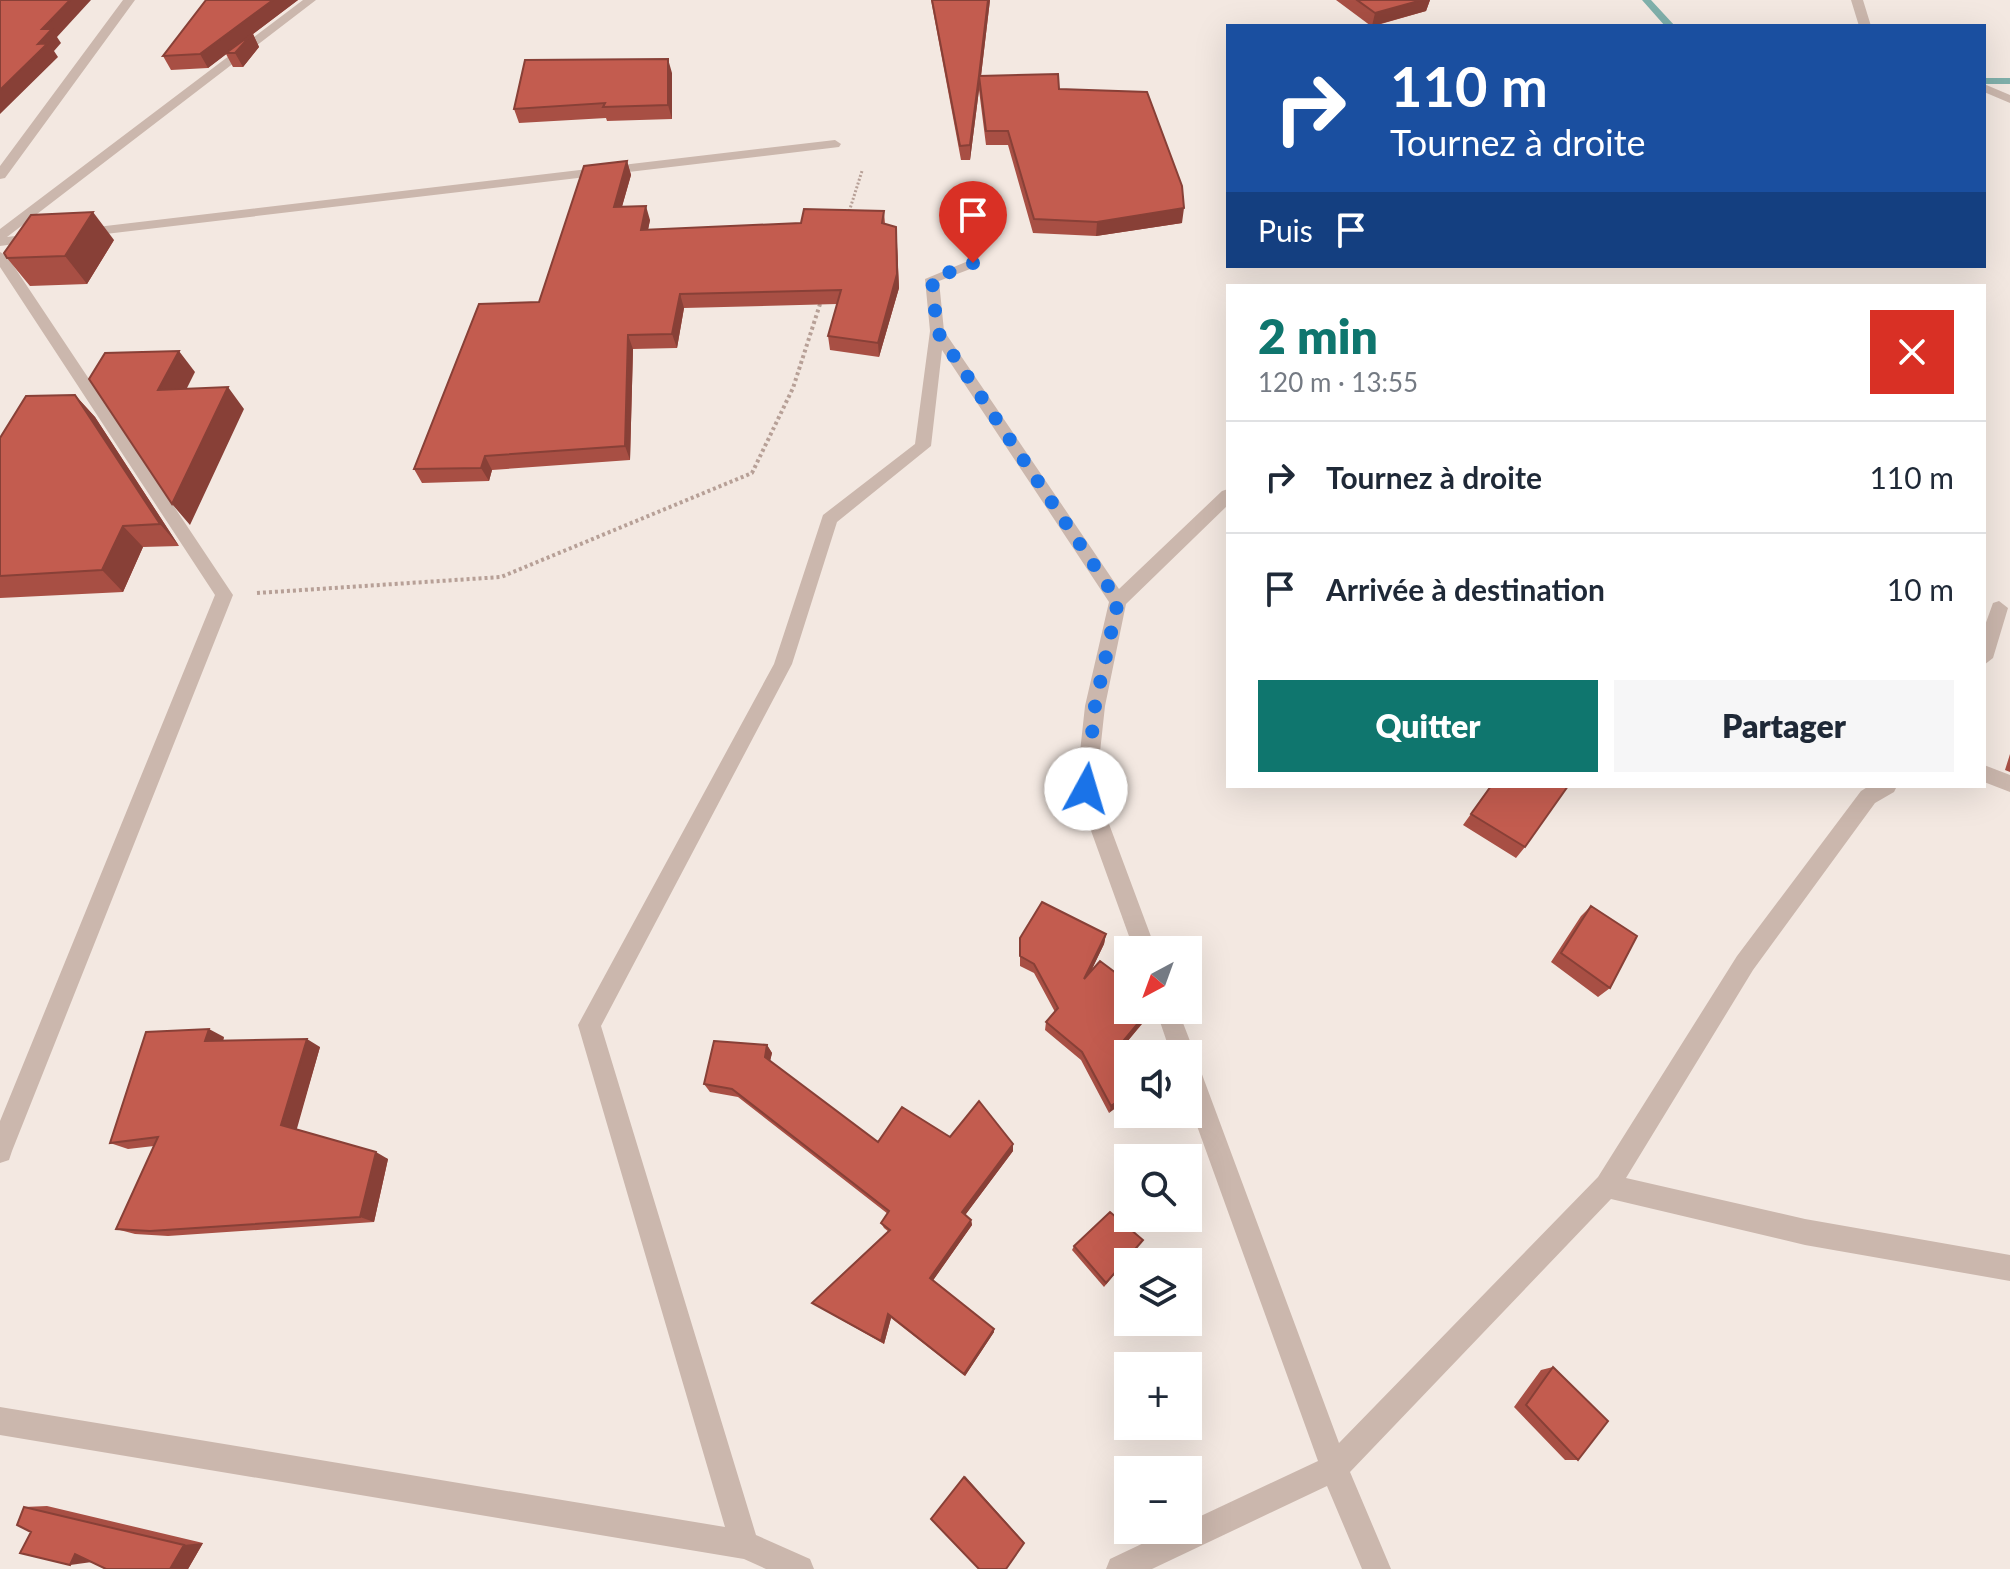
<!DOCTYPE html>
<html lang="fr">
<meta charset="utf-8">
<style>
body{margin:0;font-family:Lato,sans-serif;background:#f6f6f7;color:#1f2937;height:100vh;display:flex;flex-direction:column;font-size:30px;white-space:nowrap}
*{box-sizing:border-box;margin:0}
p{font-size:26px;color:#747a83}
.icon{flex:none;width:44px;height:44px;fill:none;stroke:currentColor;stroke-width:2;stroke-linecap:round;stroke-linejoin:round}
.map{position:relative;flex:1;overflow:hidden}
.details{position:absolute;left:1226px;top:284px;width:760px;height:504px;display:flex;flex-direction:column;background:#fff;border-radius:0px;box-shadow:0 8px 32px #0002}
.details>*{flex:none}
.top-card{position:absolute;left:1226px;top:24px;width:760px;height:244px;border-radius:0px;box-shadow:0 8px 32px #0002;background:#1a4fa0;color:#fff;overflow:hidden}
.needle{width:52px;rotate:221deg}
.buttons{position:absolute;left:1114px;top:936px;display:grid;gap:16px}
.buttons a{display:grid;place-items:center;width:88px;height:88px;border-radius:0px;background:#fff;box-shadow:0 8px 32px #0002;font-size:40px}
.pin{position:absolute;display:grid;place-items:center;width:68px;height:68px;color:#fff;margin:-82px -34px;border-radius:50% 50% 50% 0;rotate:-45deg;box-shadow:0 0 8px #0007}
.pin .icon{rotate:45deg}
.me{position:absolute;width:88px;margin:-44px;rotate:6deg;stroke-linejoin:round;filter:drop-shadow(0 0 6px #0008)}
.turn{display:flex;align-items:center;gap:28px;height:168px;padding:0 32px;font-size:36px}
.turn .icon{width:104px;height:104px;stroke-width:2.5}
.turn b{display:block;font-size:56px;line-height:68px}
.then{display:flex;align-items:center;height:76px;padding:0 32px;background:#0003;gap:16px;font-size:30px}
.round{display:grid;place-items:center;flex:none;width:84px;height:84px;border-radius:0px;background:#f6f6f7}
.overview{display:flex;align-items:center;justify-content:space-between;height:136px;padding:0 32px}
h1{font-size:48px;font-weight:800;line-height:60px;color:#0f766e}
.button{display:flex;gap:16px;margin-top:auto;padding:16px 32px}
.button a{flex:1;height:92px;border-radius:0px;background:#0f766e;color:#fff;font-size:32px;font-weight:800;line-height:92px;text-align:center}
.button a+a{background:#f6f6f7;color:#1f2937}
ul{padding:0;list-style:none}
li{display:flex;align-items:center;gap:24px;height:112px;padding:0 32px;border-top:2px solid #e0e1e3}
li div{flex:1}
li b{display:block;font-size:30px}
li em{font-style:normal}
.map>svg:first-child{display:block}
</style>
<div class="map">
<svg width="2010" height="1569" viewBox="0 0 2010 1569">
<rect width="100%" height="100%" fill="#f3e8e1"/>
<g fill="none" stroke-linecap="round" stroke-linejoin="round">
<path fill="#80b0ab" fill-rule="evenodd" d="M1642 0H1651L1675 26H1665Z
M1984 78H2010V84H1984Z"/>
<path stroke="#b7a097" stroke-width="3" stroke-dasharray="2 2" stroke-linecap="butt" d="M848 215 862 171"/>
<path stroke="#b7a097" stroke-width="4" stroke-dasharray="3 3" stroke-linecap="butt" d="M257 593 501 577 752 473 793 388 821 301"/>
<path fill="#cbb7ad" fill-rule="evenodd" d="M123 0H135L5 178 0 179V166Z
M303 0H316L7 237 40 233 45 234V240L0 246V229Z
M1851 0H1863L1871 26H1859Z
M1984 84 2010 95V103L1984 92Z
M835 140 841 144 839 147 80 237 73 233 80 229Z
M0 252 7 256 233 595 12 1151 9 1160 0 1163V1121L215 595 0 267Z
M973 259 980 263 978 266 939 281 944 331 1119 589 1222 491 1228 489V505L1126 604 1105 706 1096 789 1156 950H1134L1076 789 1085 706 1109 602 942 350 931 446 837 522 792 664 601 1026 756 1535 810 1559 814 1569H766L744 1559 0 1435V1407L725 1527 578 1025 774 664 823 515 915 444 930 331 925 279Z
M1999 601 2008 608 1993 658 1984 665V628L1993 603Z
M1984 765 2010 775V792L1984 782Z
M1869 786H1897L1894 792 1875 803 1753 970 1626 1178 1805 1219 2010 1255V1281L1805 1245 1611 1199 1350 1472 1391 1569H1362L1327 1486 1152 1569H1106L1110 1559 1171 1530H1188V1522L1318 1461 1188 1101V1054H1171L1156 1010H1178L1195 1054 1192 1059 1200 1069 1339 1443 1598 1177 1737 956 1861 791Z"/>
</g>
<path fill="#a84f44" d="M206 0H298L253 34 259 47 243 67H233L226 54 208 68 171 70 163 56Z
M931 0H990L981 76 1059 89 1182 223 1096 236 1033 233 1008 145H986L979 90 970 160H961Z
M1336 0H1430L1426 11 1374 26H1371Z
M672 73V119L607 121 606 118 519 123 514 109Z
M627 161 631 175 622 206 650 220 648 230 801 223 884 211 885 224 897 242 899 288 879 357 830 350 828 336 837 304 684 308 677 348 633 349 630 460 492 470 489 481 422 483 414 469 539 302Z
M114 240 87 284 30 286 7 258Z
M75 395 95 417 179 546 143 547 123 592 0 598V438Z
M2010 754V772L2005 770Z
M1491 786 1525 847 1516 858 1463 825Z
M1591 906 1610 988 1598 997 1551 962 1581 916Z
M1106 934 1104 944 1091 971 1153 1011 1126 1043 1134 1054 1109 1113 1081 1060 1045 1030 1046 1022 1055 1012 1034 973 1020 966V938Z
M224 1037 223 1041 320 1047 296 1129 388 1159 374 1222 168 1236 135 1234 116 1229 154 1146 128 1149 110 1143Z
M767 1045 772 1053 770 1061 878 1142 950 1137 1013 1144V1151L965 1215 971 1220 972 1225 933 1280 994 1329V1332L965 1376 891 1318 884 1344 812 1303 889 1232 884 1228 881 1223 888 1214 738 1097 710 1092 704 1084Z
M1143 1240 1104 1287 1072 1250 1074 1246Z
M1553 1367 1578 1460H1565L1514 1407 1541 1370Z
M47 1506 203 1543 188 1569H106L31 1532 24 1507Z"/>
<path fill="#884037" d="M70 0H91L57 37 61 43 54 51 58 57 0 114V90L38 44 42 29Z
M273 0H298L253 34 259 47 243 67 235 53 249 37 208 68 200 54Z
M988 0H990L980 84 979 76Z
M1422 0H1430L1426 11 1372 26 1375 13Z
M668 59 672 73V119L668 105Z
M979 76V90L970 160V145Z
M627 161 631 175 618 221 614 207Z
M646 206 650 220 645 244 641 230Z
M1184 208 1182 223 1096 236 1097 222Z
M93 212 114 240 87 284 65 256Z
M896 227 899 288 879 357 878 343Z
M680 294 684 308 677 348 672 334Z
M628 335 633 349 630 460 625 446Z
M179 351 195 372 175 412 158 390Z
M228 387 244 409 190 525 172 504Z
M75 395 95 417 179 546 160 524Z
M485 456 492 470 489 481 481 468Z
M123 526 143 547 123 592 102 570Z
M1106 934 1104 944 1083 988 1084 979Z
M1149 1010H1153L1122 1048 1124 1040Z
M209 1029 224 1037 220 1050 205 1041Z
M307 1039 320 1047 296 1132 281 1125Z
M767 1045 772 1053 769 1065 765 1057Z
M1128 1094V1099L1109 1113 1111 1106Z
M1013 1144V1151L963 1218 962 1212Z
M376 1152 388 1159 374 1222 360 1217Z
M971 1220 972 1225 932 1282 930 1278Z
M888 1314 891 1318 884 1344 881 1341Z
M994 1329V1332L965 1376 964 1374Z
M965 1476 1023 1541 1024 1543 964 1477Z
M203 1543 188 1569H170L184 1545Z
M75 1554 92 1562 70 1565Z"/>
<path fill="#c35c4f" stroke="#884037" stroke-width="2" d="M0 0H70L42 29H52L38 44 48 43 0 90Z
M206 0H273L200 54 163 56Z
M932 0H988L979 76 1058 74 1059 89 1147 92 1182 186 1184 208 1097 222 1034 219 1008 131H986L979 76 970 145 960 146Z
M1357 0H1422L1375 13Z
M252 34 235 53H226Z
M668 59V105L603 107 605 103 514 109 525 60Z
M627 161 614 207 646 206 641 230 801 223 804 209 884 211 882 223 896 227 897 274 878 343 828 336 841 290 680 294 672 334 628 335 625 446 485 456 481 468 414 469 479 304 539 302 584 166Z
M93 212 65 256 7 258 4 253 31 215Z
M179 351 158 390 228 387 172 504 89 379 105 353Z
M75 395 160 524 123 526 102 570 0 576V438L26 396Z
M1491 786H1568L1525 847 1471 814Z
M1042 902 1106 934 1084 979 1100 961 1128 982V1010H1149L1124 1040 1134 1054H1128V1094L1111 1106 1082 1052 1046 1022 1058 1008 1034 964 1020 956V938Z
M1591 906 1637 936 1610 988 1561 953Z
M209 1029 205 1041 307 1039 281 1125 376 1152 360 1217 150 1231 116 1229 158 1137 110 1143 146 1032Z
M714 1041 767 1045 765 1057 878 1142 902 1107 950 1137 979 1101 1013 1144 962 1212 971 1220 930 1278 994 1329 964 1374 888 1314 881 1341 812 1303 890 1230 881 1223 889 1211 732 1089 704 1084Z
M1110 1212 1143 1240 1106 1283 1074 1246Z
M1553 1367 1608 1421 1578 1460 1526 1405Z
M964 1477 1024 1543 1006 1569H979L931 1519Z
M24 1507 184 1545 170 1569H106L75 1554 70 1565 20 1553 31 1532 17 1525Z"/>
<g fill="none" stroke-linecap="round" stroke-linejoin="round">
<path stroke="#1a73e8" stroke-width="14" stroke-dasharray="0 25.2" d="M973 263 932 279 937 331 1118 601 1095 706 1086 789"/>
</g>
</svg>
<div class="buttons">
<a><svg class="needle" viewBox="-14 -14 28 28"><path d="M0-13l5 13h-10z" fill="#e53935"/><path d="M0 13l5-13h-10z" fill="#747a83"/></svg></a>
<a><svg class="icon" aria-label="sound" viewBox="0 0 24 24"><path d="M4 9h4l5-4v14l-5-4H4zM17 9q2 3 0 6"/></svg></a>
<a><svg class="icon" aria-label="search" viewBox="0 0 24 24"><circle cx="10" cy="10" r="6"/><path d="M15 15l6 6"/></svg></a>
<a><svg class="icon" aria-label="layers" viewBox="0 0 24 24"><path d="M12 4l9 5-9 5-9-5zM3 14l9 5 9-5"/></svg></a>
<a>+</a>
<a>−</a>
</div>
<div class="pin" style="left:973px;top:263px;background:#d93025"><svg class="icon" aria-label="arrive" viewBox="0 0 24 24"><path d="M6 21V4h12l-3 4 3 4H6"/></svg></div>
<svg class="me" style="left:1086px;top:789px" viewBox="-20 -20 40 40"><circle r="19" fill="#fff"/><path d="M0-13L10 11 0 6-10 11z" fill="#1a73e8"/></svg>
<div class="top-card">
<div class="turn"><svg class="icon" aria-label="right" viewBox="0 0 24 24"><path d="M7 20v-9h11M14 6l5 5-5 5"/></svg><div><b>110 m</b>Tournez à droite</div></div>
<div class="then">Puis<svg class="icon" aria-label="arrive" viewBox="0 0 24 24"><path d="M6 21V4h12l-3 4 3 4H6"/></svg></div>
</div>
<section class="details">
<div class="overview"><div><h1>2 min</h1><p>120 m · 13:55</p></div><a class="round" style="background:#d93025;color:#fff"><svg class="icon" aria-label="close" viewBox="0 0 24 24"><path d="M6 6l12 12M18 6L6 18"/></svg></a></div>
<ul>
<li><svg class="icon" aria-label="right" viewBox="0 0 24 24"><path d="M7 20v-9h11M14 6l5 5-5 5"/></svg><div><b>Tournez à droite</b></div><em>110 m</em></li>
<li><svg class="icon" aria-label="arrive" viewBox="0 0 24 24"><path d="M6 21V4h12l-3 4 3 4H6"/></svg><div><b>Arrivée à destination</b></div><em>10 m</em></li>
</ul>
<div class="button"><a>Quitter</a><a>Partager</a></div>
</section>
</div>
